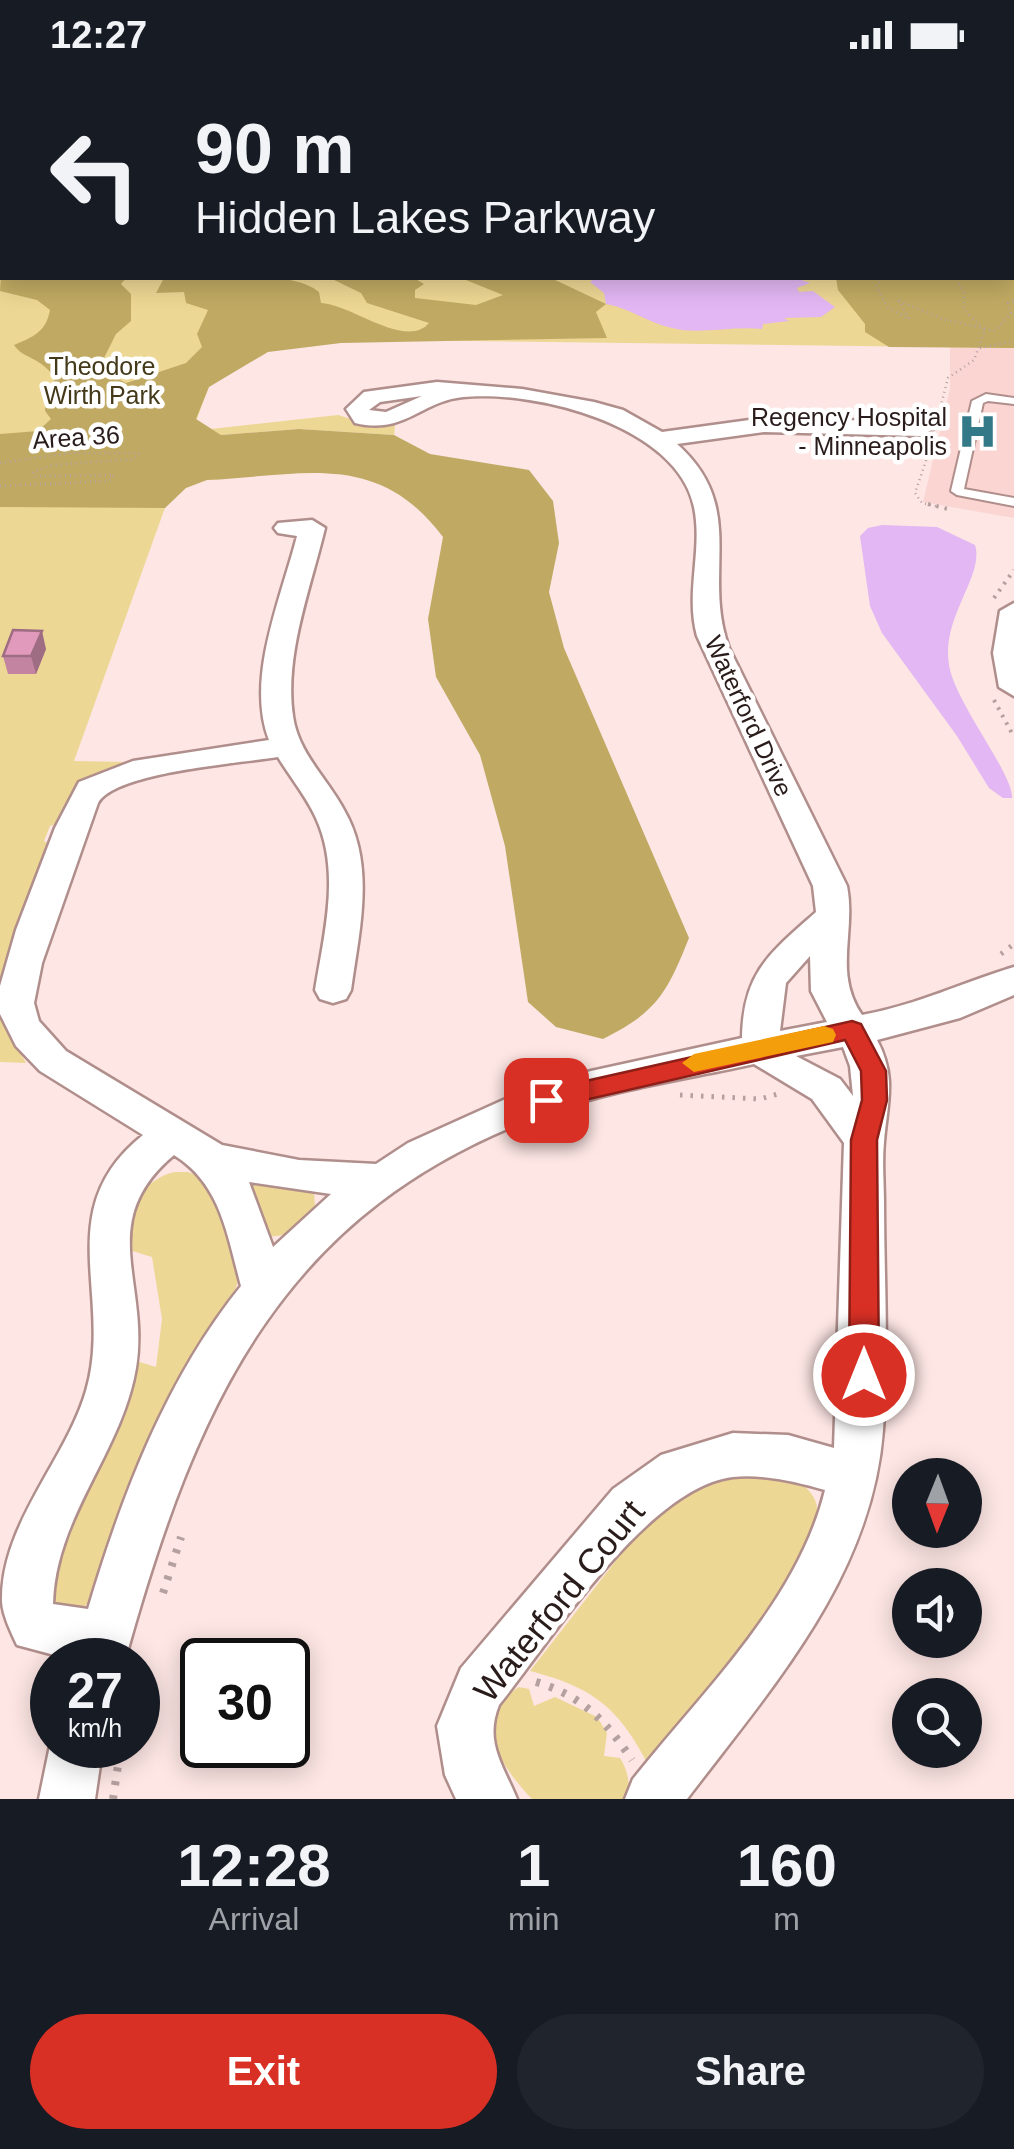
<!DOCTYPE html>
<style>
body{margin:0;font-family:Helvetica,sans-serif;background:#20242c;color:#f1f3f6;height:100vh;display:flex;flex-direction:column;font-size:38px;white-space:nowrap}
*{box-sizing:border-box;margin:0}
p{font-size:32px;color:#9ea1a6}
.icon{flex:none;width:55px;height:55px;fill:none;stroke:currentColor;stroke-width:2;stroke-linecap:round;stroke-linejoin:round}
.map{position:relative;height:1729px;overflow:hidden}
.side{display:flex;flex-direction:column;background:#171b24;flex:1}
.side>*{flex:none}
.top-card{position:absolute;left:0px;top:0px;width:1015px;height:210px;box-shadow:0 5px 25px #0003;background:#171b24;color:#f1f3f6;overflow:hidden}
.needle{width:65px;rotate:181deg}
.fabs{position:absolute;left:892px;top:1388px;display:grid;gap:20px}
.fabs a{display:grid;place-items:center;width:90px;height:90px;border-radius:50%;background:#171b24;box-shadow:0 5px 25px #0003;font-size:50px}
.speed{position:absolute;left:30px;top:1568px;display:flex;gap:20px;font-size:50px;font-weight:700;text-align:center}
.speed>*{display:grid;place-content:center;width:130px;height:130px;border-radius:50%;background:#171b24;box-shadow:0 5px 25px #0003;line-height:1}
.speed small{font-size:25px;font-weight:400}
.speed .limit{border:5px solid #111;border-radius:15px;background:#fff;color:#111}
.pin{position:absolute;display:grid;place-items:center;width:85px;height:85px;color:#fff;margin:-42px;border-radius:20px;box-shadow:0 5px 15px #0006}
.me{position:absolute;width:110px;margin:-55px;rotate:0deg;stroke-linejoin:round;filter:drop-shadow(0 0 8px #0008)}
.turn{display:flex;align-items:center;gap:35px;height:210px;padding:0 30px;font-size:45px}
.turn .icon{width:130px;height:130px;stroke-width:2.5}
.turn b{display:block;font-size:70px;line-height:85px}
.eta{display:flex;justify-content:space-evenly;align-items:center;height:170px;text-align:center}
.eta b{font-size:60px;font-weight:600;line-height:70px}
.cta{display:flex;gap:20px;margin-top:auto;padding:20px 30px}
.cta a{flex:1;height:115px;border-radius:60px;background:#d93025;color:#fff;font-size:40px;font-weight:600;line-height:115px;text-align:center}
.cta a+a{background:#20242c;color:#f1f3f6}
.status{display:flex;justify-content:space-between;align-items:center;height:70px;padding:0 50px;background:#171b24;direction:ltr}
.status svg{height:28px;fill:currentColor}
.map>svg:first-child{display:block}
</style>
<div class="status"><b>12:27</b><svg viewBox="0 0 49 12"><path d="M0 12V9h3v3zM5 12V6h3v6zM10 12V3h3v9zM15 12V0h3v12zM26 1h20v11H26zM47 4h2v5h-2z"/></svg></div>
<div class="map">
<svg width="1014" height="1729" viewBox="0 0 1014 1729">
<rect width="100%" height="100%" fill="#fde6e4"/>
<path fill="#fad5d2" d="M950 277 1014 278V448L923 432 950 319Z"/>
<path fill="#edd794" d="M441 0H1014V278L226 268 74 691 125 692C92 707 68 718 56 754L50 756 44 771 51 775 2 920 3 950 26 993 0 992V49L2 208H1012V2H422Z
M338 345 367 354 395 355 394 365 299 359 221 365 211 359Z
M174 1102H188L210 1111C219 1136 241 1172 240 1198 239 1230 209 1260 193 1285 145 1356 123 1448 93 1527L85 1536 54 1539 43 1497 136 1291 156 1297 162 1249 152 1187 126 1179C116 1148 143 1109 174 1102Z
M243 1106 314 1121 315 1138 284 1165 268 1167Z
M749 1406 802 1413C809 1421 817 1428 817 1439 818 1488 684 1652 650 1698 619 1638 595 1618 530 1601L653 1443C684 1420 711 1411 749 1406Z
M519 1617 529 1619 534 1636 555 1627 597 1647 607 1663 604 1686 620 1688C628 1700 631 1716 627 1729H532C503 1699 467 1649 519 1617Z"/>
<path fill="#c0aa63" d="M1014 0 1013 12 1012 2 562 1Z
M1014 81V278L889 277 865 262V254L838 220 836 208H1012Z
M2 191V208H126L121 214 131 224V251L116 264 102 292 105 302 126 313 186 293 202 277 197 264 208 240 186 233 184 222 156 223 164 208C202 207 292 198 319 222L321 233C351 234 406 280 429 253L367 233 361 223 330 208H414L424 214 415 220V228L476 235 503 225 461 208H551L606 234 596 242 607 268 341 273 268 282 209 317 196 349 221 365 299 359 394 365 430 384 529 400 553 431 559 473 549 522 564 578 689 868C667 923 657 942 603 969L556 957 528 932 505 776 480 685 436 607 428 549 443 467C377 379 302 406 207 410L186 418 165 438 0 437V364L38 361 51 349 45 341 46 318 56 309C39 285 24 290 14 275 33 267 46 262 50 240L37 230 0 221Z"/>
<path fill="#e2b7f3" d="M595 208H796L810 213 797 218 799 222 813 221 835 237 821 247 784 248 789 251 763 254 762 259C731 256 698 265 672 258 648 253 630 238 606 234L604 223 590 212Z
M882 455 937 457 975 475C985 507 938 549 950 600 959 637 1014 706 1012 728H1003L989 718 957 666 882 563 870 536 860 466 868 458Z"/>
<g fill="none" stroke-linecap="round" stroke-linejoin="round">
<defs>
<path id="lane" d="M986 324 1014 328V334L988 331 983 333 964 419 1014 428V436L957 425 951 421 972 331Z"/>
<path id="street" d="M437 312 522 319 594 332 623 340 662 362 764 348 921 352 933 359 921 366 764 362 677 374C749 438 701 502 729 578L847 816C856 862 833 903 862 945 920 934 961 913 1014 897V925L960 948 877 970C897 1008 887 1033 884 1072 882 1092 884 1113 884 1133 884 1208 889 1286 883 1360 872 1507 772 1617 687 1729H625L633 1709C702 1622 798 1531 825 1420 796 1412 764 1404 733 1407 648 1417 552 1569 499 1635 484 1672 503 1695 517 1729H456L445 1705 437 1656 461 1598 613 1419 661 1385 733 1363 788 1365 834 1378 844 1073 812 1029 754 994C686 1009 614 1019 548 1043 280 1139 196 1335 125 1590H73L17 1575C11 1562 3 1546 2 1532 0 1455 66 1390 86 1321 114 1226 49 1140 143 1065L40 1001 16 976 0 944V916L16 860 55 758 79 712 133 691 269 670C245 608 282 526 297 466L278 463 274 458 278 453 312 450 325 458C311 517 284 585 293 646 298 683 327 708 344 740 376 795 359 861 351 920L346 929 333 933 320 929 315 920C324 864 341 802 316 748 306 726 290 707 278 687 242 693 115 702 98 733L42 893 34 933 39 951 66 981 222 1075 299 1090 376 1094 408 1073 523 1021 591 1001 742 968C743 902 770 883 816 842L813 816 697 566C685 523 703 480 694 437 677 355 535 320 463 327 421 331 405 365 355 353L346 339 364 322ZM422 326 386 342 369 340 380 332ZM810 886 811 921 827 952 780 961 786 913ZM843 977 850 996 853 1026 840 1009 796 986ZM174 1085C221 1114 227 1165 241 1216 166 1309 122 1425 88 1539L53 1534C55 1447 122 1382 136 1298 150 1213 94 1152 174 1085ZM249 1112 331 1124 273 1177Z
M1014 533V626L999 617 993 583 1000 541Z
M52 1666V1675H103L95 1729H39Z"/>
</defs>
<use href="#lane" stroke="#b08e8b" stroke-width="4"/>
<use href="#street" stroke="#b08e8b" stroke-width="5"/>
<path stroke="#b4a09f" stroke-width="2.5" stroke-dasharray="1 4" stroke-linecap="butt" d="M662 0 674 2
M905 0 911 2
M755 2 765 0
M823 2 836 0
M1012 46 1014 36
M883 208 876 215 887 237 909 249 899 231 943 249 995 261 1011 243 1008 233 1014 231
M980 278 1014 271
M938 347 948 308 974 290 985 260 964 240V222L956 208
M931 376 915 423 922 433 939 437
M0 393 69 383H139L134 389 52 395 33 402 34 406 114 405 109 411 0 416"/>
<path stroke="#b4a09f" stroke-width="4" stroke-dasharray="2.5 6" stroke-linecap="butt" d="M928 434 952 440
M994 528 1014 500
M994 630 1014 667"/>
<path stroke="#b4a09f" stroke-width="5" stroke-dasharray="2.5 8" stroke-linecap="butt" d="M1001 884 1014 874
M680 1025 760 1029 778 1024"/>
<path stroke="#b4a09f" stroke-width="8" stroke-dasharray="4 10" stroke-linecap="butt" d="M163 1523 181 1467
M138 1608 142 1591
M536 1612C581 1625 607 1652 632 1690
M113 1729 121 1675"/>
<use href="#lane" fill="#fff" fill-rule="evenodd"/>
<use href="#street" fill="#fff" fill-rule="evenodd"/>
<path stroke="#4f403f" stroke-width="4" stroke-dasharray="6 6" stroke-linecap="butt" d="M381 2 402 0"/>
</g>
<path fill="#c284a1" d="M46 579 36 604H8L3 586Z"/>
<path fill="#9e6c83" d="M42 561 46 579 36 604 31 586Z"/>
<path fill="#e19abb" stroke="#9e6c83" stroke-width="2.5" d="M13 560 42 561 31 586H3Z"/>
<path fill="#d93025" stroke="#8d1f18" stroke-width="2.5" d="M852 951 861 954 886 1001 887 1030 877 1070 879 1305 875 1314 864 1318 854 1314 849 1305 851 1070 862 1030 861 1001 845 970 546 1039 533 1030 546 1020Z"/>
<path fill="#f59e0b" d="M824 956 833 959 836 965 833 972 694 1002 682 993 694 984Z"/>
<defs>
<symbol id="hospital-bare" viewBox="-9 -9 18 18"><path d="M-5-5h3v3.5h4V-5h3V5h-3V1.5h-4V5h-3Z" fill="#347988" stroke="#fff" stroke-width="2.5" paint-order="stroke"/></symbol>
</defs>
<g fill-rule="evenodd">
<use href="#hospital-bare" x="950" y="334" width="55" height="55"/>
</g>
<g text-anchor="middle" stroke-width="9" stroke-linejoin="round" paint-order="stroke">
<g font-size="25" fill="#443a1a" stroke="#fff">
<text x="102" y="305">Theodore<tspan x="102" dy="29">Wirth Park</tspan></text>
</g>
<g font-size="25" fill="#291c1b" stroke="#fff" text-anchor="end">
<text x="947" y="356">Regency Hospital<tspan x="947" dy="29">- Minneapolis</tspan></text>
</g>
<g font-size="25" fill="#291c1b" stroke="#fff">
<text transform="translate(76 367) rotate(-4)" y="9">Area 36</text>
<text transform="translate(749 646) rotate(65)" y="9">Waterford Drive</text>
</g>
<g font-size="35" fill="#291c1b" stroke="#fff">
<text transform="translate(559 1531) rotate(-51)" y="12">Waterford Court</text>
</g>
</g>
</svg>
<div class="fabs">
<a><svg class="needle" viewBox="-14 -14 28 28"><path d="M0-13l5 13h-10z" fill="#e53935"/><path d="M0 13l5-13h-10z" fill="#9ea1a6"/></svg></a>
<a><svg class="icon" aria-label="sound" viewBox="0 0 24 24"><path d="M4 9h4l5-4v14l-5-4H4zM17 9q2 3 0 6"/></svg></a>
<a><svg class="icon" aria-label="search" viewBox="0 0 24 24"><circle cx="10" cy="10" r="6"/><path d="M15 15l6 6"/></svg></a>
</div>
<div class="speed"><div>27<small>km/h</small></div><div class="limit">30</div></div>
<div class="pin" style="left:546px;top:1030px;background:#d93025"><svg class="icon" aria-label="arrive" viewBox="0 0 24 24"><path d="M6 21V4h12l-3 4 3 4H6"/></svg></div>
<svg class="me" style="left:864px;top:1305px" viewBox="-20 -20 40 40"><circle r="17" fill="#d93025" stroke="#fff" stroke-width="3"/><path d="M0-11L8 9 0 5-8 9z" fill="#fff"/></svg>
<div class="top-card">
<div class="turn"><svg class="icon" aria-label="left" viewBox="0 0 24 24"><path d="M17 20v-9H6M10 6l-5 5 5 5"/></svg><div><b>90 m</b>Hidden Lakes Parkway</div></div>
</div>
</div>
<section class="side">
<div class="eta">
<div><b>12:28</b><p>Arrival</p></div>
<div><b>1</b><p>min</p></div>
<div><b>160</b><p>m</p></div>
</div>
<div class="cta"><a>Exit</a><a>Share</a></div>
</section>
